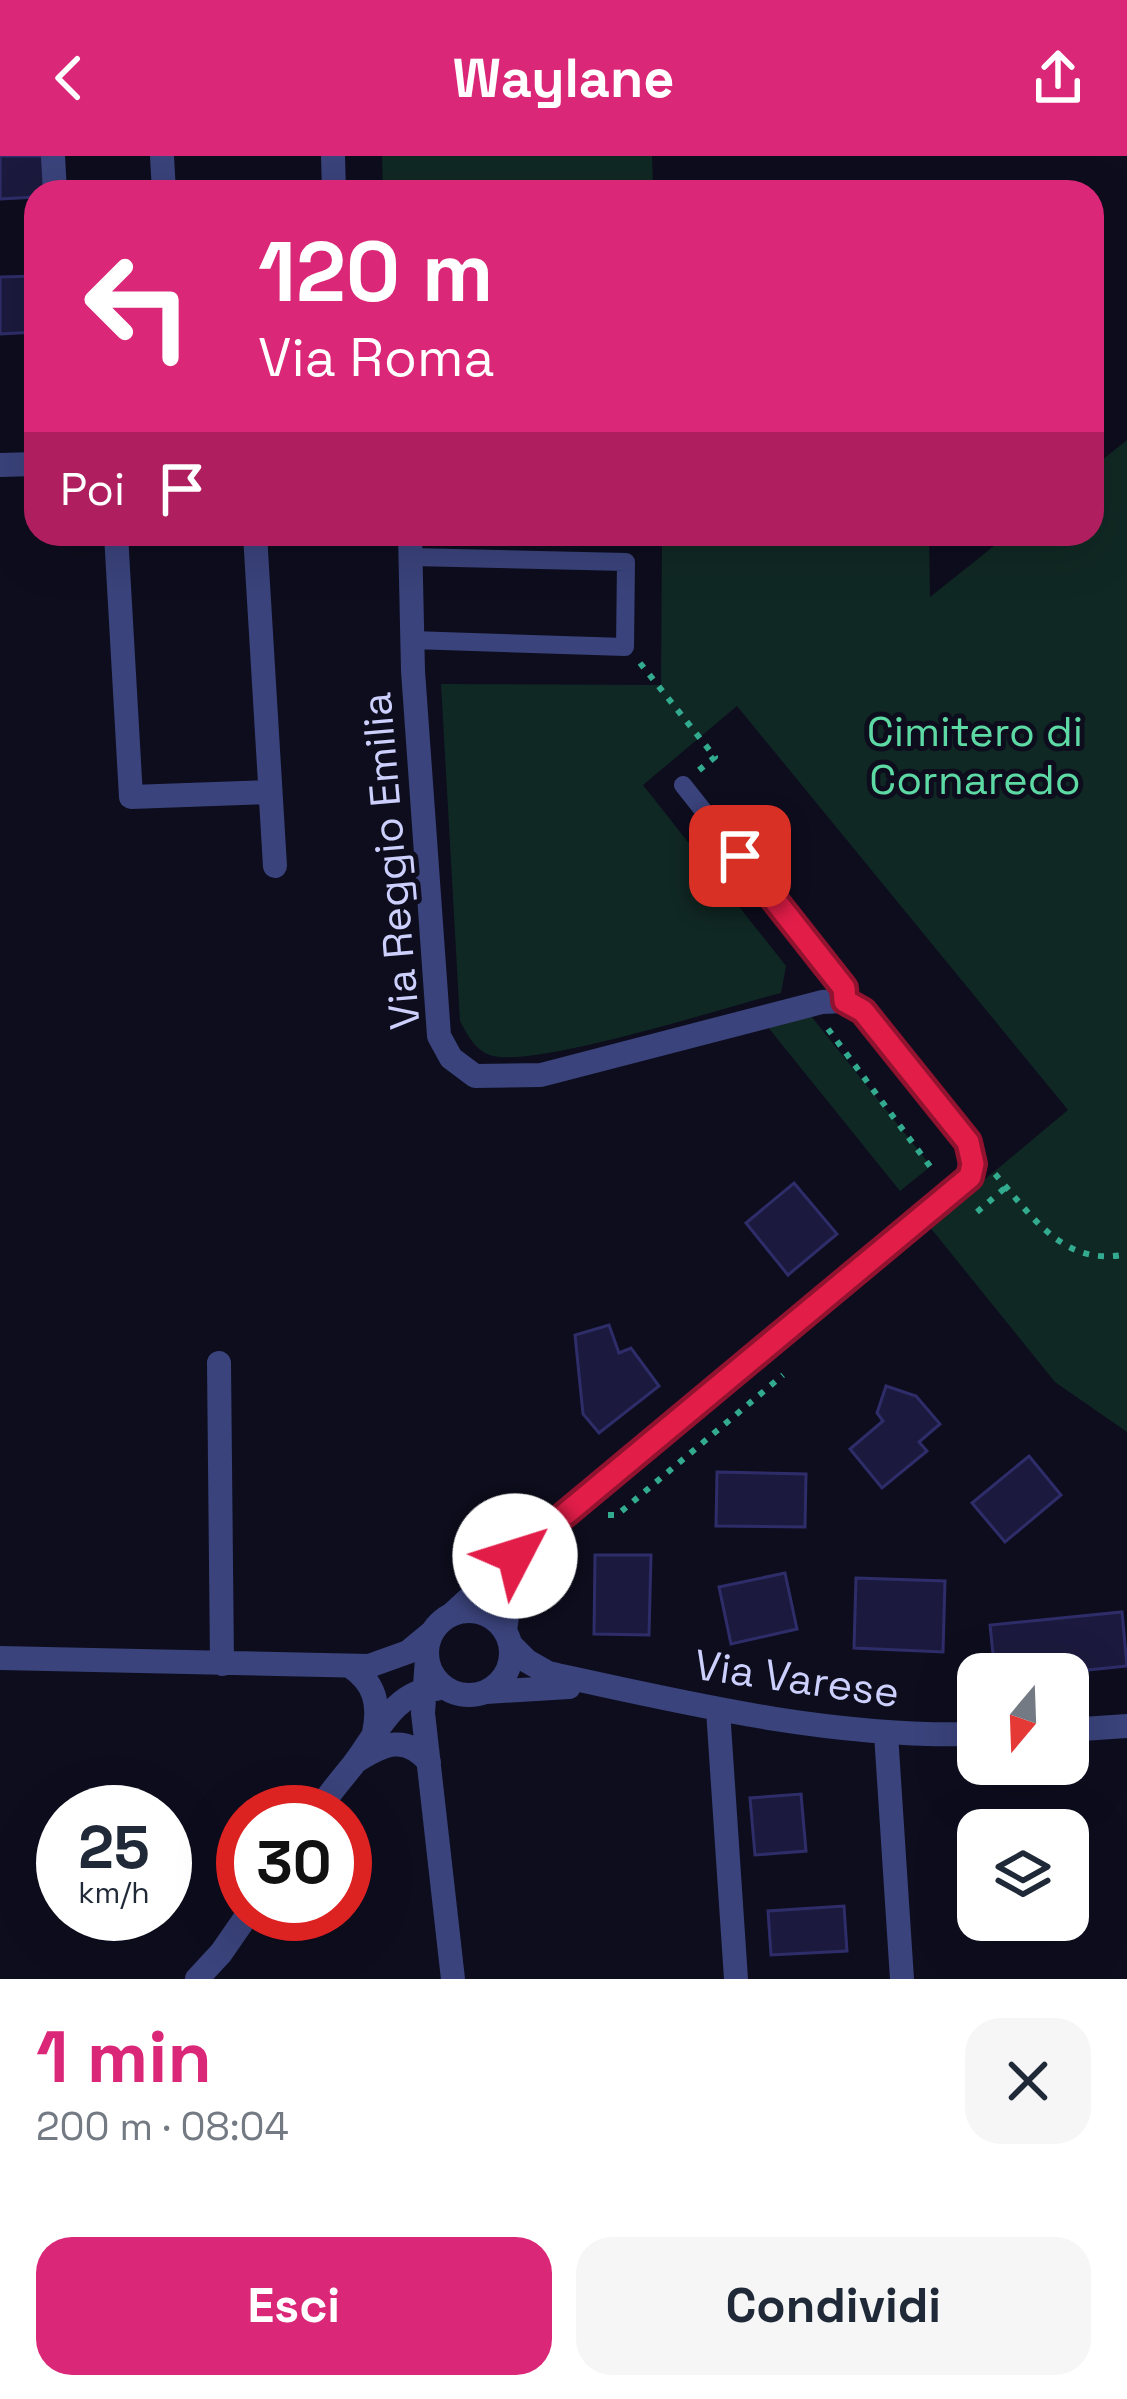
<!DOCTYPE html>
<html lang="it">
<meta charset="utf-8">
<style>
body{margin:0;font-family:"Space Grotesk",sans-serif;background:#f6f6f7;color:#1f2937;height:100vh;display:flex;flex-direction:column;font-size:45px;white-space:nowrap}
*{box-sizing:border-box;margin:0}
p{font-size:39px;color:#747a83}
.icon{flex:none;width:66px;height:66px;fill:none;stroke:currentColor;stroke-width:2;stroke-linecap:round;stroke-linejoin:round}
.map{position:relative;height:1823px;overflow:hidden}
.drawer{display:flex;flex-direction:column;background:#fff;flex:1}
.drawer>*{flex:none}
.top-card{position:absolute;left:24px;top:24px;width:1080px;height:366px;border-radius:36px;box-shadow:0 12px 48px #0002;background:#db2777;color:#fff;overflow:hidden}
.needle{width:78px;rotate:199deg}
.tools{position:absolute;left:957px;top:1497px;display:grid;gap:24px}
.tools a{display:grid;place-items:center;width:132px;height:132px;border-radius:24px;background:#fff;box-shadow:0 12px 48px #0002;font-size:60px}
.speed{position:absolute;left:36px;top:1629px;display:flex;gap:24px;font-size:60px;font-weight:700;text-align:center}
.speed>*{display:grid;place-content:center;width:156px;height:156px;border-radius:50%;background:#fff;box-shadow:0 12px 48px #0002;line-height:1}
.speed small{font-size:30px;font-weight:400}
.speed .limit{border:18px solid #d22;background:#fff;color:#111}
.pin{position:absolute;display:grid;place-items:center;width:102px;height:102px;color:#fff;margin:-51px;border-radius:24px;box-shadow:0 6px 18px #0006}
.me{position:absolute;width:132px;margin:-66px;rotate:50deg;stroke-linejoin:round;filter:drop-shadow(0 0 9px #0008)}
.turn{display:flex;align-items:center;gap:42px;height:252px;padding:0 36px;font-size:54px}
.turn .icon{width:156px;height:156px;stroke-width:2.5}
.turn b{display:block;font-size:84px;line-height:102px}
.then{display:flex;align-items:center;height:114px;padding:0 36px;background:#0003;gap:24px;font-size:45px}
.round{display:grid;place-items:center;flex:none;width:126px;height:126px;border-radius:36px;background:#f6f6f7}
.summary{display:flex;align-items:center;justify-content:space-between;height:204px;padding:0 36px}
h1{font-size:72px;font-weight:600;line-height:90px;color:#db2777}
.action{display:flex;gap:24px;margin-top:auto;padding:24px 36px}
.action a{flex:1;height:138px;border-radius:36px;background:#db2777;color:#fff;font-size:48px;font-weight:600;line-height:138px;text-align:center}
.action a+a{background:#f6f6f7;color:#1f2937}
header{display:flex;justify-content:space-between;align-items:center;height:156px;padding:0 36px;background:#db2777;color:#fff;font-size:54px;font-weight:600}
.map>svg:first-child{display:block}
</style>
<header><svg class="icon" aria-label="back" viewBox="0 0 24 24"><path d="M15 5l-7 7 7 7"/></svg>Waylane<svg class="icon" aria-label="share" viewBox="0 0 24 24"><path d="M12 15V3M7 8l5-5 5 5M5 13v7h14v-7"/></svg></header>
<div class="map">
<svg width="1127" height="1823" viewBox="0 0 1127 1823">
<rect width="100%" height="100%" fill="#0d0d1e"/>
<path fill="#102823" d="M382 0H652L653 30 383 36Z
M1127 284V1276L1055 1226 929 1070 1068 954 737 550 643 629 786 810 781 837C729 850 531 914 490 899 475 894 467 878 460 865L441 528 661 529 662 380 929 378 930 441 1009 378H1092V312Z
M811 860 931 1010 900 1035 767 870Z"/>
<path fill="#1b1a3e" stroke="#2f2d69" stroke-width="3" d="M0 0H43L45 36H36V41L0 43Z
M36 120V176L0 178V121Z
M794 1027 837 1078 788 1119 746 1067Z
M609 1169 619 1197 631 1192 659 1230 599 1277 583 1258 575 1179Z
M886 1230 916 1240 940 1268 919 1286 927 1295 882 1332 850 1293 883 1265 877 1257Z
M1029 1300 1061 1339 1005 1386 972 1347Z
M717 1316 806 1318 805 1371 716 1370Z
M595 1399H651L649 1479 594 1478Z
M785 1417 797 1473 731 1488 719 1431Z
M856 1422 945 1425 943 1496 854 1492Z
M1122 1456 1127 1510 1049 1518H995L990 1469Z
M801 1638 806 1695 755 1699 750 1642Z
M844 1750 847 1795 771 1799 768 1755Z"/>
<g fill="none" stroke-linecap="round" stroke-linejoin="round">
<path stroke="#33ab8f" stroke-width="6" stroke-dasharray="6 9" stroke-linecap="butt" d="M640 507 715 601 698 615
M828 873 935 1017
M995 1018C1032 1060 1064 1112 1127 1098
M977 1056 1006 1031
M608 1359H617L783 1219
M538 1425 563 1401"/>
<path stroke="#3a437b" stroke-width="18" d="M411 401 626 406 625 491 412 484
M683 629 844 832 845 845"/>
<path stroke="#3a437b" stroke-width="24" d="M53 0 55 36
M162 0 164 36
M333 0 334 36
M0 309 36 308
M116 378 131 641 270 636
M255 378 275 710
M410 378 413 515 439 880 451 902 475 920 541 919 822 846 845 845 863 855 968 986C975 1016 966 1025 944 1046L515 1400 452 1458
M219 1207 222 1508
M427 1497a42 42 0 1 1 84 0a42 42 0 1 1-84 0Z
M505 1475 515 1400
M510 1488 527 1505 548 1517C689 1548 832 1582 978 1578
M0 1502 369 1510 408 1496 431 1477
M427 1502 423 1557 453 1823
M350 1510C375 1527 380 1548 374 1577
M486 1536 569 1531
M718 1554 736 1823
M1068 1574 1127 1570
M886 1578 902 1823
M358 1604C385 1587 406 1579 429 1606
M317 1656C328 1639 340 1625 353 1609 375 1581 395 1533 436 1533
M197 1823 221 1797 248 1758"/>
</g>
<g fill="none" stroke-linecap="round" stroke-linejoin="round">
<defs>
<path id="route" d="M515 1400 970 1021 973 1008 968 986 863 855 845 845 844 832 740 700"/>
</defs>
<use href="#route" stroke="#92132f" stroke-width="30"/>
<use href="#route" stroke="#e11d48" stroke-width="21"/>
</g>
<g text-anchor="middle" stroke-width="10" stroke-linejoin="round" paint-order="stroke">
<g font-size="42" fill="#5dd9a4" stroke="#0d0d1e">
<text x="975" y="590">Cimitero di<tspan x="975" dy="48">Cornaredo</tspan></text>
</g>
<g font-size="42" fill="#cdd0fd" stroke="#0d0d1e">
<text transform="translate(390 705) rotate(-95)" y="15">Via Reggio Emilia</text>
<text transform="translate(797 1522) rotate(8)" y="15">Via Varese</text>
</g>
</g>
</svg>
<div class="tools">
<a><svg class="needle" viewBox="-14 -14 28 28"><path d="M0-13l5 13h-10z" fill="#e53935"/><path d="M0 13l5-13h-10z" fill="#747a83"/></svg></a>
<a><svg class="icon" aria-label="layers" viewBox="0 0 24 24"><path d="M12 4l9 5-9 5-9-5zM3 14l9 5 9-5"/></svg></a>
</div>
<div class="speed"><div>25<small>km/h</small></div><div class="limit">30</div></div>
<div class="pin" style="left:740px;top:700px;background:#d93025"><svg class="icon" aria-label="arrive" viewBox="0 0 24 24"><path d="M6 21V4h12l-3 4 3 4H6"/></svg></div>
<svg class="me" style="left:515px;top:1400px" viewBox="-20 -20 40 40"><circle r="19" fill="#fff"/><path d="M0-13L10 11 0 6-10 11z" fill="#e11d48"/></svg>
<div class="top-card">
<div class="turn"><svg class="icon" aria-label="left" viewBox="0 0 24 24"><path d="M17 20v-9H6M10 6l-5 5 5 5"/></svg><div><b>120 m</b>Via Roma</div></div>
<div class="then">Poi<svg class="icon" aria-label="arrive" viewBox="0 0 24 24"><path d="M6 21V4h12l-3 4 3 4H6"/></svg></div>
</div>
</div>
<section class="drawer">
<div class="summary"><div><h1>1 min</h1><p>200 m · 08:04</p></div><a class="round"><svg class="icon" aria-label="close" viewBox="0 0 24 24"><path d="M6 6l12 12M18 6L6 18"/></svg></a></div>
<div class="action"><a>Esci</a><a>Condividi</a></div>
</section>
